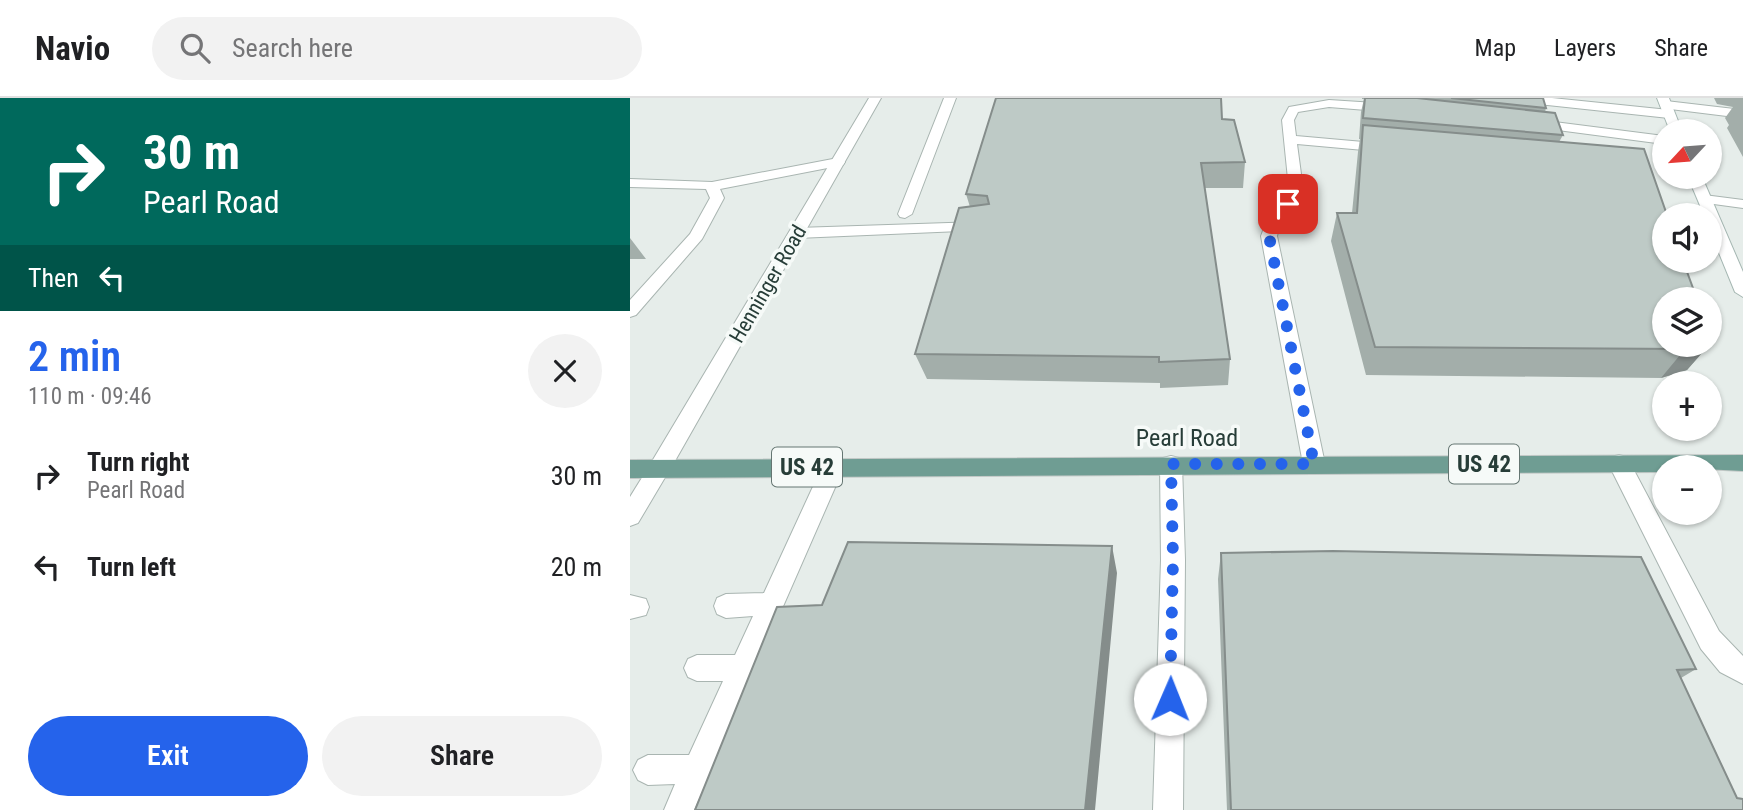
<!DOCTYPE html>
<meta charset="utf-8">
<style>
body{margin:0;font-family:"Roboto Condensed",sans-serif;background:#f2f2f2;color:#202124;height:100vh;display:flex;flex-direction:column;font-size:26px;white-space:nowrap}
*{box-sizing:border-box;margin:0}
p{font-size:23px;color:#757577}
.icon{flex:none;width:38px;height:38px;fill:none;stroke:currentColor;stroke-width:2;stroke-linecap:round;stroke-linejoin:round}
.map{position:relative;flex:1;overflow:hidden}
.drawer{display:flex;flex-direction:column;background:#fff;width:630px}
.drawer>*{flex:none}
.hud{background:#00695c;color:#fff;overflow:hidden}
.needle{width:46px;rotate:244deg}
.controls{position:absolute;left:1022px;top:21px;display:grid;gap:14px}
.controls a{display:grid;place-items:center;width:70px;height:70px;border-radius:50%;background:#fff;box-shadow:0 2px 5px #0004;font-size:35px}
.pin{position:absolute;display:grid;place-items:center;width:60px;height:60px;color:#fff;margin:-30px;border-radius:14px;box-shadow:0 4px 10px #0006}
.me{position:absolute;width:77px;margin:-38px;rotate:1deg;stroke-linejoin:round;filter:drop-shadow(0 0 5px #0008)}
.turn{display:flex;align-items:center;gap:24px;height:147px;padding:0 28px;font-size:32px}
.turn .icon{width:91px;height:91px;stroke-width:2.5}
.turn b{display:block;font-size:49px;line-height:60px}
.then{display:flex;align-items:center;height:66px;padding:0 28px;background:#0003;gap:14px;font-size:26px}
.round{display:grid;place-items:center;flex:none;width:74px;height:74px;border-radius:37px;background:#f2f2f2}
.head{display:flex;align-items:center;justify-content:space-between;height:119px;padding:0 28px}
h1{font-size:42px;font-weight:600;line-height:52px;color:#2563eb}
.button{display:flex;gap:14px;margin-top:auto;padding:14px 28px}
.button a{flex:1;height:80px;border-radius:42px;background:#2563eb;color:#fff;font-size:28px;font-weight:600;line-height:80px;text-align:center}
.button a+a{background:#f2f2f2;color:#202124}
ul{padding:0;list-style:none}
li{display:flex;align-items:center;gap:21px;height:91px;padding:0 28px}
li div{flex:1}
li b{display:block;font-size:26px}
li em{font-style:normal}
header{display:flex;align-items:center;gap:42px;box-sizing:border-box;height:98px;padding:0 35px;background:#fff;border-bottom:2px solid #e0e0e0}
header strong{font-size:33px}
nav{display:flex;gap:38px;margin-inline-start:auto;font-size:24px}
.search{width:490px;height:63px;background:#f2f2f2;display:flex;align-items:center;gap:18px;box-sizing:border-box;padding:0 24px;border-radius:38px;color:#757577;font-size:26px}
main{display:flex;flex:1;min-height:0}
.map>svg:first-child{display:block}
</style>
<header>
<strong>Navio</strong>
<div class="search"><svg class="icon" aria-label="search" viewBox="0 0 24 24"><circle cx="10" cy="10" r="6"/><path d="M15 15l6 6"/></svg>Search here</div>
<nav><a>Map</a><a>Layers</a><a>Share</a></nav>
</header>
<main>
<section class="drawer">
<div class="hud">
<div class="turn"><svg class="icon" aria-label="right" viewBox="0 0 24 24"><path d="M7 20v-9h11M14 6l5 5-5 5"/></svg><div><b>30 m</b>Pearl Road</div></div>
<div class="then">Then<svg class="icon" aria-label="left" viewBox="0 0 24 24"><path d="M17 20v-9H6M10 6l-5 5 5 5"/></svg></div>
</div>
<div class="head"><div><h1>2 min</h1><p>110 m · 09:46</p></div><a class="round"><svg class="icon" aria-label="close" viewBox="0 0 24 24"><path d="M6 6l12 12M18 6L6 18"/></svg></a></div>
<ul>
<li><svg class="icon" aria-label="right" viewBox="0 0 24 24"><path d="M7 20v-9h11M14 6l5 5-5 5"/></svg><div><b>Turn right</b><p>Pearl Road</p></div><em>30 m</em></li>
<li><svg class="icon" aria-label="left" viewBox="0 0 24 24"><path d="M17 20v-9H6M10 6l-5 5 5 5"/></svg><div><b>Turn left</b></div><em>20 m</em></li>
</ul>
<div class="button"><a>Exit</a><a>Share</a></div>
</section>
<div class="map">
<svg width="1113" height="712" viewBox="0 0 1113 712">
<rect width="100%" height="100%" fill="#e6edea"/>
<g fill="none" stroke-linecap="round" stroke-linejoin="round">
<defs>
<path id="service" d="M314 0H326L282 116 275 120 270 119 268 116Z
M883 0H922L1039 12 1045 16 1039 20 889 4Z
M699 2 761 6 767 10 761 14 699 9 668 14 664 22 666 38 756 46 763 50 756 54 667 46 673 91 651 122 647 138 695 366 692 372 684 374 676 372 673 366 631 138 637 122 659 91 652 22 659 9Z
M1036 3 1113 12V20L1032 10 1030 7Z
M901 21 1034 38V46L897 28V22Z
M208 60 215 64 213 67 90 91 94 100 72 141 6 217 0 219V202L60 136 80 100 76 91 0 89V81L82 84Z
M1074 97 1113 102V110L1069 104V98Z
M349 124 354 126V132L167 140 159 135 167 130Z
M989 357 997 359 1089 533 1113 558V586L1090 574 1071 551 978 365 981 359Z
M203 360 211 363 214 369 64 712H34L45 686 18 687 8 682 3 672 8 662 18 657H59L93 583H67L58 579 54 570 58 561 67 557H105L123 518 96 520 87 516 84 508 87 500 96 496 134 495 192 369 195 363Z
M29 362 37 365 40 371 8 425 0 428V399L21 365Z
M0 497 16 501 19 509 16 517 0 521Z"/>
<path id="minor" d="M239 0H251L37 377 29 380 21 377 18 371 21 365Z
M541 358 549 360 552 366 555 462 553 712H523L531 462 530 366 533 360Z"/>
<path id="secondary" d="M1027 0H1039L1052 33H1040Z
M1058 79H1072L1113 174V199L1105 194 1080 133V117H1074Z"/>
<path id="primary" d="M1113 357V373L1034 369V374L0 380V362Z"/>
</defs>
<use href="#service" stroke="#a9b5b1" stroke-width="2"/>
<use href="#minor" stroke="#a9b5b1" stroke-width="2"/>
<use href="#secondary" stroke="#a5b7b2" stroke-width="2"/>
<use href="#primary" stroke="#c3c9c7" stroke-width="2"/>
<use href="#service" fill="#fff" fill-rule="evenodd"/>
<use href="#minor" fill="#fff" fill-rule="evenodd"/>
<use href="#secondary" fill="#fff" fill-rule="evenodd"/>
<use href="#primary" fill="#6f9d93" fill-rule="evenodd"/>
</g>
<path fill="#a3aeaa" d="M732 0H913L916 10 915 14 933 37 929 44 1034 247H1079L1057 272 1031 280 736 277 701 143 707 115H722L728 54 730 41H729L731 14 734 1H732Z
M1084 0H1113V59L1097 30 1099 27 1095 20 1103 9 1087 6Z
M592 21 615 64 613 90H575L600 261 598 287 530 290V285L297 281 285 256 340 109 336 96Z
M0 140 16 161H0Z
M591 455 1066 571 1051 580 1113 712H597L588 481Z"/>
<path fill="#858d8b" d="M1070 247H1079L1057 272 1031 280 1055 251Z
M482 448 487 475 465 712H455Z"/>
<path fill="#becac6" stroke="#858d8b" stroke-width="2" d="M366 0H591L592 21 604 22 615 64 571 65 600 261 529 264V259L285 256 329 110 359 106 357 98 336 96Z
M735 0H787L925 15 933 37 733 20Z
M821 0H913L916 10Z
M733 27 1014 51 1037 117H1034V163H1053L1067 201H1034V247H1070L1055 251 745 249 707 115H727Z
M218 444 482 448 455 712H65L147 509 192 507Z
M703 453 1011 459 1066 571 1047 572 1107 700 1113 701V712H601L591 455Z"/>
<g fill="none" stroke-linecap="round" stroke-linejoin="round">
<path stroke="#2563eb" stroke-width="12" stroke-dasharray="0 21.6" d="M540 601 543 462 541 366H684L639 138 644 122 658 106"/>
</g>
<g text-anchor="middle" stroke-width="7" stroke-linejoin="round" paint-order="stroke">
<g font-size="21" fill="#273d38" stroke="#f6faf8">
<text transform="translate(138 186) rotate(-60)" y="7">Henninger Road</text>
</g>
<g fill="#f6faf8" stroke="#657672" stroke-width="2">
<rect x="819" y="346.5" width="70" height="39" rx="5"/>
<rect x="142" y="349.5" width="70" height="39" rx="5"/>
</g>
<g font-size="23" font-weight="bold" fill="#273d38">
<text x="854" y="374">US 42</text>
<text x="177" y="377">US 42</text>
</g>
<g font-size="24" fill="#273d38" stroke="#f6faf8">
<text x="557" y="348">Pearl Road</text>
</g>
</g>
</svg>
<div class="controls">
<a><svg class="needle" viewBox="-14 -14 28 28"><path d="M0-13l5 13h-10z" fill="#e53935"/><path d="M0 13l5-13h-10z" fill="#757577"/></svg></a>
<a><svg class="icon" aria-label="sound" viewBox="0 0 24 24"><path d="M4 9h4l5-4v14l-5-4H4zM17 9q2 3 0 6"/></svg></a>
<a><svg class="icon" aria-label="layers" viewBox="0 0 24 24"><path d="M12 4l9 5-9 5-9-5zM3 14l9 5 9-5"/></svg></a>
<a>+</a>
<a>−</a>
</div>
<div class="pin" style="left:658px;top:106px;background:#d93025"><svg class="icon" aria-label="arrive" viewBox="0 0 24 24"><path d="M6 21V4h12l-3 4 3 4H6"/></svg></div>
<svg class="me" style="left:540px;top:601px" viewBox="-20 -20 40 40"><circle r="19" fill="#fff"/><path d="M0-13L10 11 0 6-10 11z" fill="#2563eb"/></svg>
</div>
</main>
